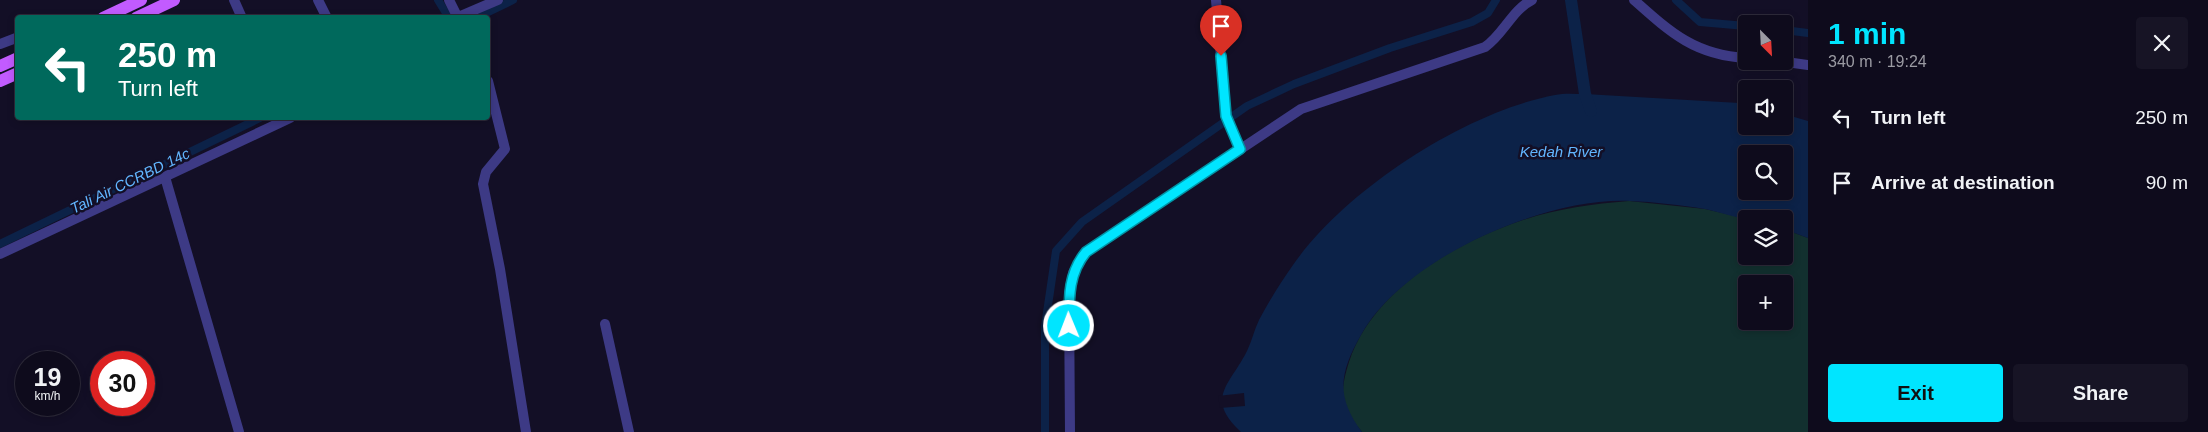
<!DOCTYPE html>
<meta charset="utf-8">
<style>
body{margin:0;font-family:Helvetica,sans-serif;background:#171425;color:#f1f3f6;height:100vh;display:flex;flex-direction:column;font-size:19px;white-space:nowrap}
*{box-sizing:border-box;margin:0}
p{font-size:16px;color:#9b9ba3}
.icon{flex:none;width:28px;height:28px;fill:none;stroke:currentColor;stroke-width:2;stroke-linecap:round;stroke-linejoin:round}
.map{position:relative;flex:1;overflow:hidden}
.side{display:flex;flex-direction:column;background:#0e0b1c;width:400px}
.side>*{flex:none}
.top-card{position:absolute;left:15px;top:15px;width:475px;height:105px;border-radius:5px;box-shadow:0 2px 8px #0003,0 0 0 1px #2e2b3b;background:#00695c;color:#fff;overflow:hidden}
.needle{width:32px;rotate:156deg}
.controls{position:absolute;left:1738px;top:15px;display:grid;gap:10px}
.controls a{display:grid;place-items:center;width:55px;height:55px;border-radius:5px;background:#0e0b1c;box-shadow:0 2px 8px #0003,0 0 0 1px #2e2b3b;font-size:25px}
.speed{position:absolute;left:15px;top:351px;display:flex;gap:10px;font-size:25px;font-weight:700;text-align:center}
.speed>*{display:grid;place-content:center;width:65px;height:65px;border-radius:50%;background:#0e0b1c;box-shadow:0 2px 8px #0003,0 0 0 1px #2e2b3b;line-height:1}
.speed small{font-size:12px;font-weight:400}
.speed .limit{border:8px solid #d22;background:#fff;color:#111}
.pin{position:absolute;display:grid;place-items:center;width:42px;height:42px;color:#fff;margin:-51px -21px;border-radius:50% 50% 50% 0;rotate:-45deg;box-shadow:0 0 5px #0007}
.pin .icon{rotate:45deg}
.me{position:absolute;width:55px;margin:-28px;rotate:359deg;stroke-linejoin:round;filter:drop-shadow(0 0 4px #0008)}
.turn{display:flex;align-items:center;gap:18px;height:105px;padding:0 20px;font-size:22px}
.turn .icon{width:65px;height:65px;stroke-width:2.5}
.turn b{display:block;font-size:35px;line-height:42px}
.round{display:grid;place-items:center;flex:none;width:52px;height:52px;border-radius:5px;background:#171425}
.summary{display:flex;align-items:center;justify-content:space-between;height:85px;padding:0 20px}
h1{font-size:30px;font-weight:700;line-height:38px;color:#00e5ff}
.cta{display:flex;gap:10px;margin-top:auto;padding:10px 20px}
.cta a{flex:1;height:58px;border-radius:5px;background:#00e5ff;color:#111;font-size:20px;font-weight:700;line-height:58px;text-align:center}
.cta a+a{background:#171425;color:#f1f3f6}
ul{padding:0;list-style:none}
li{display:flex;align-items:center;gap:15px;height:65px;padding:0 20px}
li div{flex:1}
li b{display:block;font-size:19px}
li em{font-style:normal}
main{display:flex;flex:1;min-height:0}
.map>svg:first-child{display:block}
</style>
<main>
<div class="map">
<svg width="1808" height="432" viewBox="0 0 1808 432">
<rect width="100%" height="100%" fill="#130f26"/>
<path fill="#12302f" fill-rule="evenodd" d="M1629 201 1705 209 1748 219 1746 256H1784V229L1808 238V432H1362C1355 423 1347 414 1344 403 1341 389 1345 375 1349 362 1372 291 1453 244 1520 221 1555 209 1592 204 1629 201ZM1746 284H1784V321H1746Z"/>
<path fill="#0c2248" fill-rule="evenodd" d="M1585 94 1739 103 1746 104V126H1784V114L1808 121V238L1784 229V219C1772 219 1761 220 1750 219 1735 218 1720 212 1705 209 1681 205 1654 202 1630 201 1544 197 1404 258 1361 335 1340 372 1335 396 1362 432H1241C1204 398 1230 385 1247 351 1252 341 1254 330 1259 320 1269 301 1281 282 1293 265 1345 190 1465 112 1555 95 1564 93 1575 94 1585 94ZM1746 154H1784V191H1746Z"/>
<path fill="#130f26" d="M1244 393 1245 406 1220 408 1218 396Z"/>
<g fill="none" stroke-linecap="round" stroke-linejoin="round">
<path stroke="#0c2248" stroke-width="8" d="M438 0 449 18
M1676 0 1700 22 1746 26
M476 18 513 0
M1784 30 1808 33
M0 244 260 118
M1045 432V326L1056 251 1082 222 1247 106 1294 84 1390 48 1472 22 1488 13 1496 0"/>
<path stroke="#0c2248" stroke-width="12" d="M1571 0 1585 94 1591 111"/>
<path stroke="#3d3a85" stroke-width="10" d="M234 0 242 18
M318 0 327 18
M449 0 458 18
M1216 0 1226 116 1240 149
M1634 0C1671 33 1695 55 1746 58
M458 17 498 0
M0 44 16 38
M1779 61 1808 65
M488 81 505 149 486 172 483 184 500 269 526 432
M165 177 239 432
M0 254 290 118
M605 324 629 432
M1070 432 1069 295 1073 273 1086 252 1301 109 1485 47C1503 35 1512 10 1532 0"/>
<path stroke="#c25bff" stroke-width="12" d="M103 18 141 0
M136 18 174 0
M0 66 18 58
M0 81 18 73"/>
</g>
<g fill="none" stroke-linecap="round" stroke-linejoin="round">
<defs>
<path id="route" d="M1069 326C1069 298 1068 274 1086 252L1240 149 1226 116 1221 56"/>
</defs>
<use href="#route" stroke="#0095a6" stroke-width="12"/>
<use href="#route" stroke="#00e5ff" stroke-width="9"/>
</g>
<g text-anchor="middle" stroke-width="5" stroke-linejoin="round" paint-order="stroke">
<g font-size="15" font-style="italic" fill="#62b6ff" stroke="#130f26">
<text x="1561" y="157">Kedah River</text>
<text transform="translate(130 181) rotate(-26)" y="5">Tali Air CCRBD 14c</text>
</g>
</g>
</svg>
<div class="controls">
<a><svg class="needle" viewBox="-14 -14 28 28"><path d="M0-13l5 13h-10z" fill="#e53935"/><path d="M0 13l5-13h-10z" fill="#9b9ba3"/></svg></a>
<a><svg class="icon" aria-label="sound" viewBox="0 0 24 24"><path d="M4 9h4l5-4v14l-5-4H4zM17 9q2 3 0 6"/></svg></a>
<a><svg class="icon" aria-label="search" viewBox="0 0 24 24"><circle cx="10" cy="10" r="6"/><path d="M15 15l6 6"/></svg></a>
<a><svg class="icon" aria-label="layers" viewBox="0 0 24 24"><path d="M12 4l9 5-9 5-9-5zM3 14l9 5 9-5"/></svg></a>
<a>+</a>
</div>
<div class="speed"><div>19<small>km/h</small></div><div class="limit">30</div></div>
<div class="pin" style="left:1221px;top:56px;background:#d93025"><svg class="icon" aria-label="arrive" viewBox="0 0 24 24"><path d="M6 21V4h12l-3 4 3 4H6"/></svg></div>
<svg class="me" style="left:1069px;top:326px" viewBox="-20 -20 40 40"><circle r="17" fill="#00e5ff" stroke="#fff" stroke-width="3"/><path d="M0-11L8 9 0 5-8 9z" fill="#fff"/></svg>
<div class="top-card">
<div class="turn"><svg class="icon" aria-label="left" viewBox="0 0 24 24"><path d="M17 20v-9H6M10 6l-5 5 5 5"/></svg><div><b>250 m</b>Turn left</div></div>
</div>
</div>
<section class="side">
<div class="summary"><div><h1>1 min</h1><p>340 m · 19:24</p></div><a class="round"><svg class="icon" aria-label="close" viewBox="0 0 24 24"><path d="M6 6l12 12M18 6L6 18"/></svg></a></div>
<ul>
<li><svg class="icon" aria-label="left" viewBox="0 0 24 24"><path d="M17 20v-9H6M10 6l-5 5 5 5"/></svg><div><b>Turn left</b></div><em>250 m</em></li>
<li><svg class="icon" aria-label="arrive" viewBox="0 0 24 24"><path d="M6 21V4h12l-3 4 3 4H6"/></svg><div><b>Arrive at destination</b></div><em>90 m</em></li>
</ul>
<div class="cta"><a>Exit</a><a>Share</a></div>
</section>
</main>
